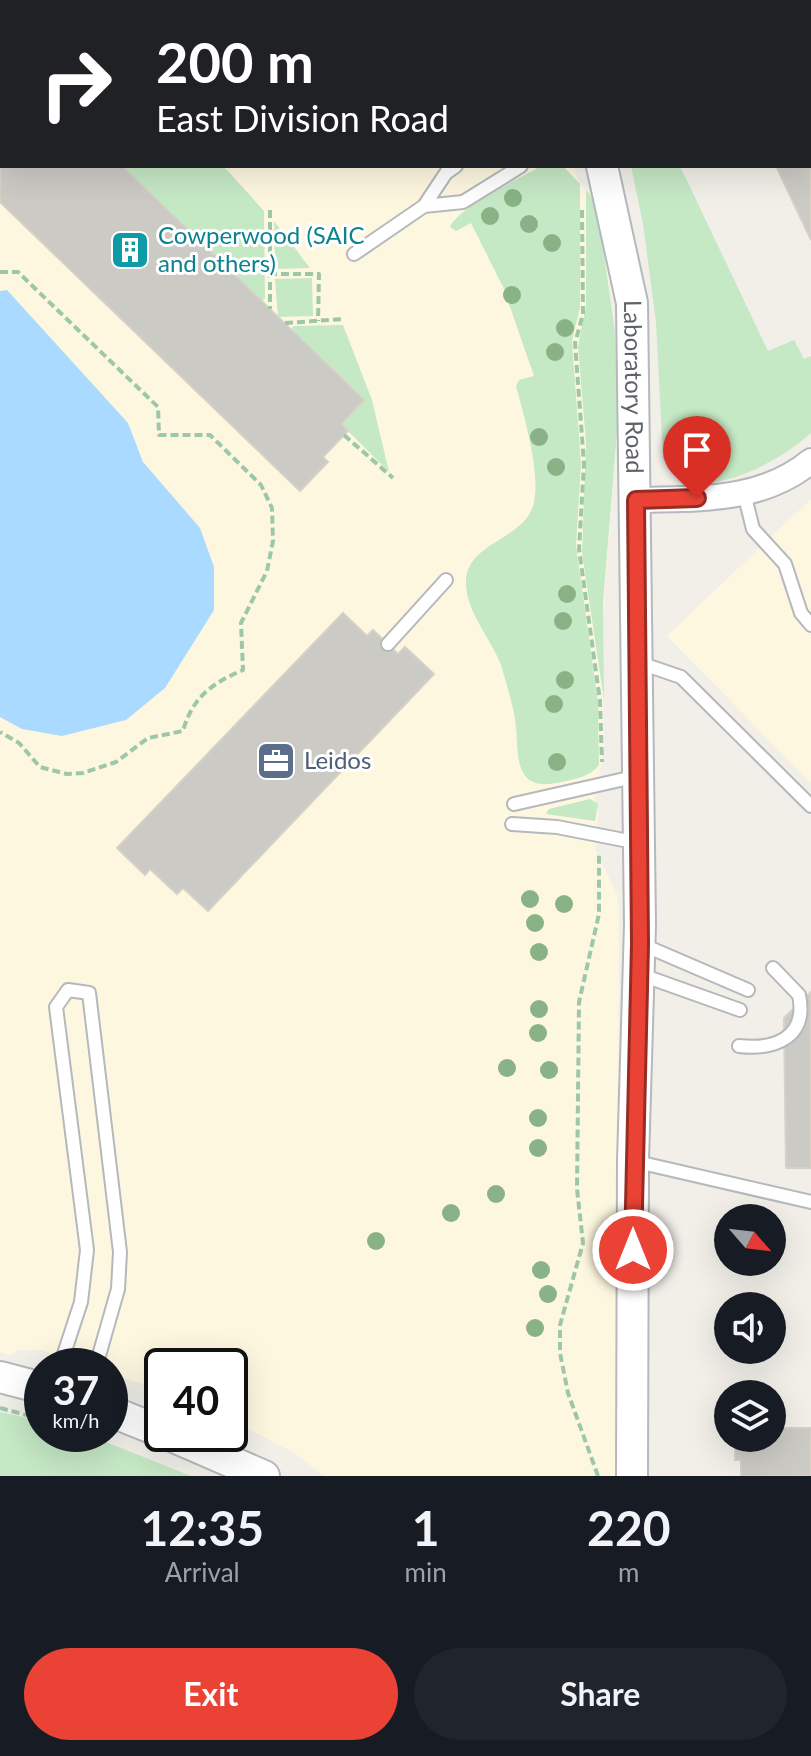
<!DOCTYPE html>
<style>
body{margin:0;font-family:Lato,sans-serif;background:#20242c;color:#f1f3f6;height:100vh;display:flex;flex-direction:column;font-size:30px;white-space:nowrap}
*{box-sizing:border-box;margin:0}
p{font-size:26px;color:#9ea1a6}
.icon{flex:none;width:44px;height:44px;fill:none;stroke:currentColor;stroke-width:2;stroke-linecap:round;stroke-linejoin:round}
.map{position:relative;height:1476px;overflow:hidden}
.side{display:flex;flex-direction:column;background:#171b24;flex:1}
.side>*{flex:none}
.top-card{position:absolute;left:0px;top:0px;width:812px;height:168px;box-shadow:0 8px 32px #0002;background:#202124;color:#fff;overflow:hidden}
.needle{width:52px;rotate:118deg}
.tools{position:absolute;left:714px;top:1204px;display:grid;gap:16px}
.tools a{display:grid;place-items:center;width:72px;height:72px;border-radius:50%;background:#171b24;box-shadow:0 8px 32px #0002;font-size:40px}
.speed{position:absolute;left:24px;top:1348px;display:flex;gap:16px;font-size:40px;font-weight:700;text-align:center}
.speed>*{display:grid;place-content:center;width:104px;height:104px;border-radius:50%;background:#171b24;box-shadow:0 8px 32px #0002;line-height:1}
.speed small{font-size:20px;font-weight:400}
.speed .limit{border:4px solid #111;border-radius:12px;background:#fff;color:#111}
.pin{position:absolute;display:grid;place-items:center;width:68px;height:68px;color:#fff;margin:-82px -34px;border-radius:50% 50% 50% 0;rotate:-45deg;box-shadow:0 0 8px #0007}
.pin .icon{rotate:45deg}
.me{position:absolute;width:88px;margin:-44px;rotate:0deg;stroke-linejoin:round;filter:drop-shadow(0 0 6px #0008)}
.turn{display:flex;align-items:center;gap:28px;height:168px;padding:0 24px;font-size:36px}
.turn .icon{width:104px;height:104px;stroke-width:2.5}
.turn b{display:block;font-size:56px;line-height:68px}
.eta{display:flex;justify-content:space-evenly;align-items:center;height:136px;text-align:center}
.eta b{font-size:48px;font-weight:700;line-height:56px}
.button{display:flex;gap:16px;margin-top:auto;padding:16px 24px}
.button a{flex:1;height:92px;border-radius:48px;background:#ea4335;color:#fff;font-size:32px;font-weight:700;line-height:92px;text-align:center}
.button a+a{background:#20242c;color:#f1f3f6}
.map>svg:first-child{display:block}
</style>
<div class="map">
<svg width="811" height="1476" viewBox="0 0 811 1476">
<rect width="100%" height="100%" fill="#f1efe8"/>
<path fill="#fef7e0" d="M0 0H514L2 2V166H573L580 184 592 197 607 264 618 376V420L602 630 604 747 595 799 598 812 596 852 617 894 619 914 617 1476H324L296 1454 230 1419V1366H162V1391L110 1373V1366H89L41 1350H18L10 1355 0 1352Z
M811 499V783L667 636Z"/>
<path fill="#c5e8c5" d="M122 166H222L228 171 264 211 265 298 262 301Z
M541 166H563L580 184V308L572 341 581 464 576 546 598 702 599 765C590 777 575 779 561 782 510 794 520 752 515 719 512 701 506 683 501 665 491 638 465 611 466 581 467 543 522 540 533 506 542 476 524 416 516 386L519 380 534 376 503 287 471 223 456 231 450 227C457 208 522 177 541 166Z
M631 166H680L768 351 794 340 804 359 811 356V433C781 461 689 514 663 458L656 322 643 224Z
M586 190 597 205 600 224 615 333 618 420 603 603 604 700 582 553 586 443 578 346 586 305Z
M274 221 310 268 275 269Z
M312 278 313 316 278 317 275 279Z
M343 325 372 400 389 472 341 424 364 399 291 329 294 326Z
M590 799 598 804 595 821 546 814 549 809Z
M0 1412 42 1421V1434H86L191 1476H0Z"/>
<path fill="#aadaff" d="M7 290 128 423 143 462 200 528 214 567V610L165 688 126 720 62 736 22 729 0 717V291Z"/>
<path fill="#cccac5" stroke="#d6d1c6" stroke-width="2" d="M2 57V166H122L364 400 341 424 348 431 323 457 328 462 300 491 0 202Z
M810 149 811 151V240L776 166H810Z
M343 613 367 636 373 630 398 654 405 647 434 674 208 911 183 888 177 894 150 869 145 875 117 848Z
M811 992V1168H786L784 1018Z
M772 1428H811V1476H741V1460H735V1438H772Z"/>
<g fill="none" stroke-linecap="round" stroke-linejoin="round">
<defs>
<path id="service" d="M637 0 638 2
M162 2V0
M424 206 463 202 521 166
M354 254 424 206 446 173 456 166
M744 493 753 529 785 564 801 613 811 625
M388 644 446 580
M637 662 681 677 811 806
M514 804 638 776
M512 824 557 827 639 843
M641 944 748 990
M639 974 740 1010
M739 1046C774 1050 808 1038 799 995L773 968
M633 1161 811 1202
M60 1366 81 1302 87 1250 56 1007 68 990 89 993 120 1252 118 1289 96 1366"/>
<path id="minor" d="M636 500C698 498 760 503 811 461"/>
<g id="tertiary">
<path d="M546 0 547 2"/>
<path id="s1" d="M602 166 632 303 640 925 633 1161 632 1476"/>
<path d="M0 1377 42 1388"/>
<path d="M110 1411 162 1432"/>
<path d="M167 1434 264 1476"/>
</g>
</defs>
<use href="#service" stroke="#b5b8bc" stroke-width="16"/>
<use href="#minor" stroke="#b5b8bc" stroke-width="28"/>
<use href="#tertiary" stroke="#b5b8bc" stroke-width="34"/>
<path stroke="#9cc7a9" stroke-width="4" stroke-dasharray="8 4" stroke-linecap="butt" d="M509 0 510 2
M270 210V309
M582 210 583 314 575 343 584 464 579 549 600 701 602 762
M0 272H18L158 407 159 435H210L261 485 272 508 273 541 267 571 241 623 243 670C212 683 192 698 183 731L148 738 116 762 83 773 67 774 40 767 19 743 0 732
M269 274H319L318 321
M285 323 344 319
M344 435 393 478
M0 1408 42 1419
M598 1476 568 1393 560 1353V1325L583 1243 577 1189 579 1002 599 914V854"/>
<use href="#service" stroke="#fff" stroke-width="12"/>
<use href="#minor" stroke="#fff" stroke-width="24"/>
<use href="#tertiary" stroke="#fff" stroke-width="30"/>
</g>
<g fill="#89b387">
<circle cx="513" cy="198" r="9"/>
<circle cx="490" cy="216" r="9"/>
<circle cx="529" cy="224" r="9"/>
<circle cx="552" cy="243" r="9"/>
<circle cx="512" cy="295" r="9"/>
<circle cx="565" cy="328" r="9"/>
<circle cx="555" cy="352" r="9"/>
<circle cx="539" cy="437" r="9"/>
<circle cx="556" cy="467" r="9"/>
<circle cx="567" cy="594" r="9"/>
<circle cx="563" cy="621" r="9"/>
<circle cx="565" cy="680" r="9"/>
<circle cx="554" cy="704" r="9"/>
<circle cx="557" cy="762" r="9"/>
<circle cx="530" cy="899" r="9"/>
<circle cx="564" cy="904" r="9"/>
<circle cx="535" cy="923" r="9"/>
<circle cx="539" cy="952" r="9"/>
<circle cx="539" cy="1009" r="9"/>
<circle cx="538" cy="1033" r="9"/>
<circle cx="507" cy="1068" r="9"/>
<circle cx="549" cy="1070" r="9"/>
<circle cx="538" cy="1118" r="9"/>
<circle cx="538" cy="1148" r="9"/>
<circle cx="496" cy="1194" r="9"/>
<circle cx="451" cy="1213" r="9"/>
<circle cx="376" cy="1241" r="9"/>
<circle cx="541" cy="1270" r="9"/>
<circle cx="548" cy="1294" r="9"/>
<circle cx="535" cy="1328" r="9"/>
</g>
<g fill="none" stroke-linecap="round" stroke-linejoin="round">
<defs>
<path id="route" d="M633 1250 640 944 636 500 697 498"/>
</defs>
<use href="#route" stroke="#982c22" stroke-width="20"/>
<use href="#route" stroke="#ea4335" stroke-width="14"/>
</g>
<defs>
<symbol id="building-square" viewBox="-11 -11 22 22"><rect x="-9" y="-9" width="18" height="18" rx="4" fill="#0f9aa8" stroke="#fff"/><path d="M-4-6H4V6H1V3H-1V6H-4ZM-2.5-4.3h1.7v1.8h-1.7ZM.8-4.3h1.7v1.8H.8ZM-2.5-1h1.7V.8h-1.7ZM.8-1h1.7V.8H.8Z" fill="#fff"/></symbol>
<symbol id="office-square" viewBox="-11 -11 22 22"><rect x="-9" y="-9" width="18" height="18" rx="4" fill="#5c6f8a" stroke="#fff"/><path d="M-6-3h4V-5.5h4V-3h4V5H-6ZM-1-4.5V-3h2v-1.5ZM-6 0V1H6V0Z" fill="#fff"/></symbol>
</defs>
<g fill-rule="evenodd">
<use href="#building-square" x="108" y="228" width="44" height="44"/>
<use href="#office-square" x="254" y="739" width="44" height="44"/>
</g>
<g text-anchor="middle" stroke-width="6" stroke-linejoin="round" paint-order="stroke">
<g font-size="24" fill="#0d838f" stroke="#fff" text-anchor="start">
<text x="158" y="244">Cowperwood (SAIC<tspan x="158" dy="28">and others)</tspan></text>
</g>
<g font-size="24" fill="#5f6368" stroke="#fff">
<text dy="8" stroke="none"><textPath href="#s1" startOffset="224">Laboratory Road</textPath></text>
</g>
<g font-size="24" fill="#4e5e75" stroke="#fff" text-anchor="start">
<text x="304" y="769">Leidos</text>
</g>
</g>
</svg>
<div class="tools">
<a><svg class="needle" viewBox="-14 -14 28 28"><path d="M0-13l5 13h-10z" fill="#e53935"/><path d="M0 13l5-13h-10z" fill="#9ea1a6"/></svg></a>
<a><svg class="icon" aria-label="sound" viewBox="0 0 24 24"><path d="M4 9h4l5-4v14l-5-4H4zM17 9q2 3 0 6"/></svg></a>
<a><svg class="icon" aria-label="layers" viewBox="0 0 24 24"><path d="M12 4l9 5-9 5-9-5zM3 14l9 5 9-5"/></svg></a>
</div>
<div class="speed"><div>37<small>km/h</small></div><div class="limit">40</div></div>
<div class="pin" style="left:697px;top:498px;background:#d93025"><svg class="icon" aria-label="arrive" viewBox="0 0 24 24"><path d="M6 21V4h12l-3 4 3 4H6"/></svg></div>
<svg class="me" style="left:633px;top:1250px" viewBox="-20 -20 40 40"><circle r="17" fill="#ea4335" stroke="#fff" stroke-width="3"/><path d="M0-11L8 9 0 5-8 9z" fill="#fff"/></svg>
<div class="top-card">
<div class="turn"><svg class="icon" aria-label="right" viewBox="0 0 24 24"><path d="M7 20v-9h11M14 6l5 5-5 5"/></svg><div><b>200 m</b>East Division Road</div></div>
</div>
</div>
<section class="side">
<div class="eta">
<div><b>12:35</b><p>Arrival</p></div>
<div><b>1</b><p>min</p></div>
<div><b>220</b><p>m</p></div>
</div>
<div class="button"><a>Exit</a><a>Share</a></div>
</section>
